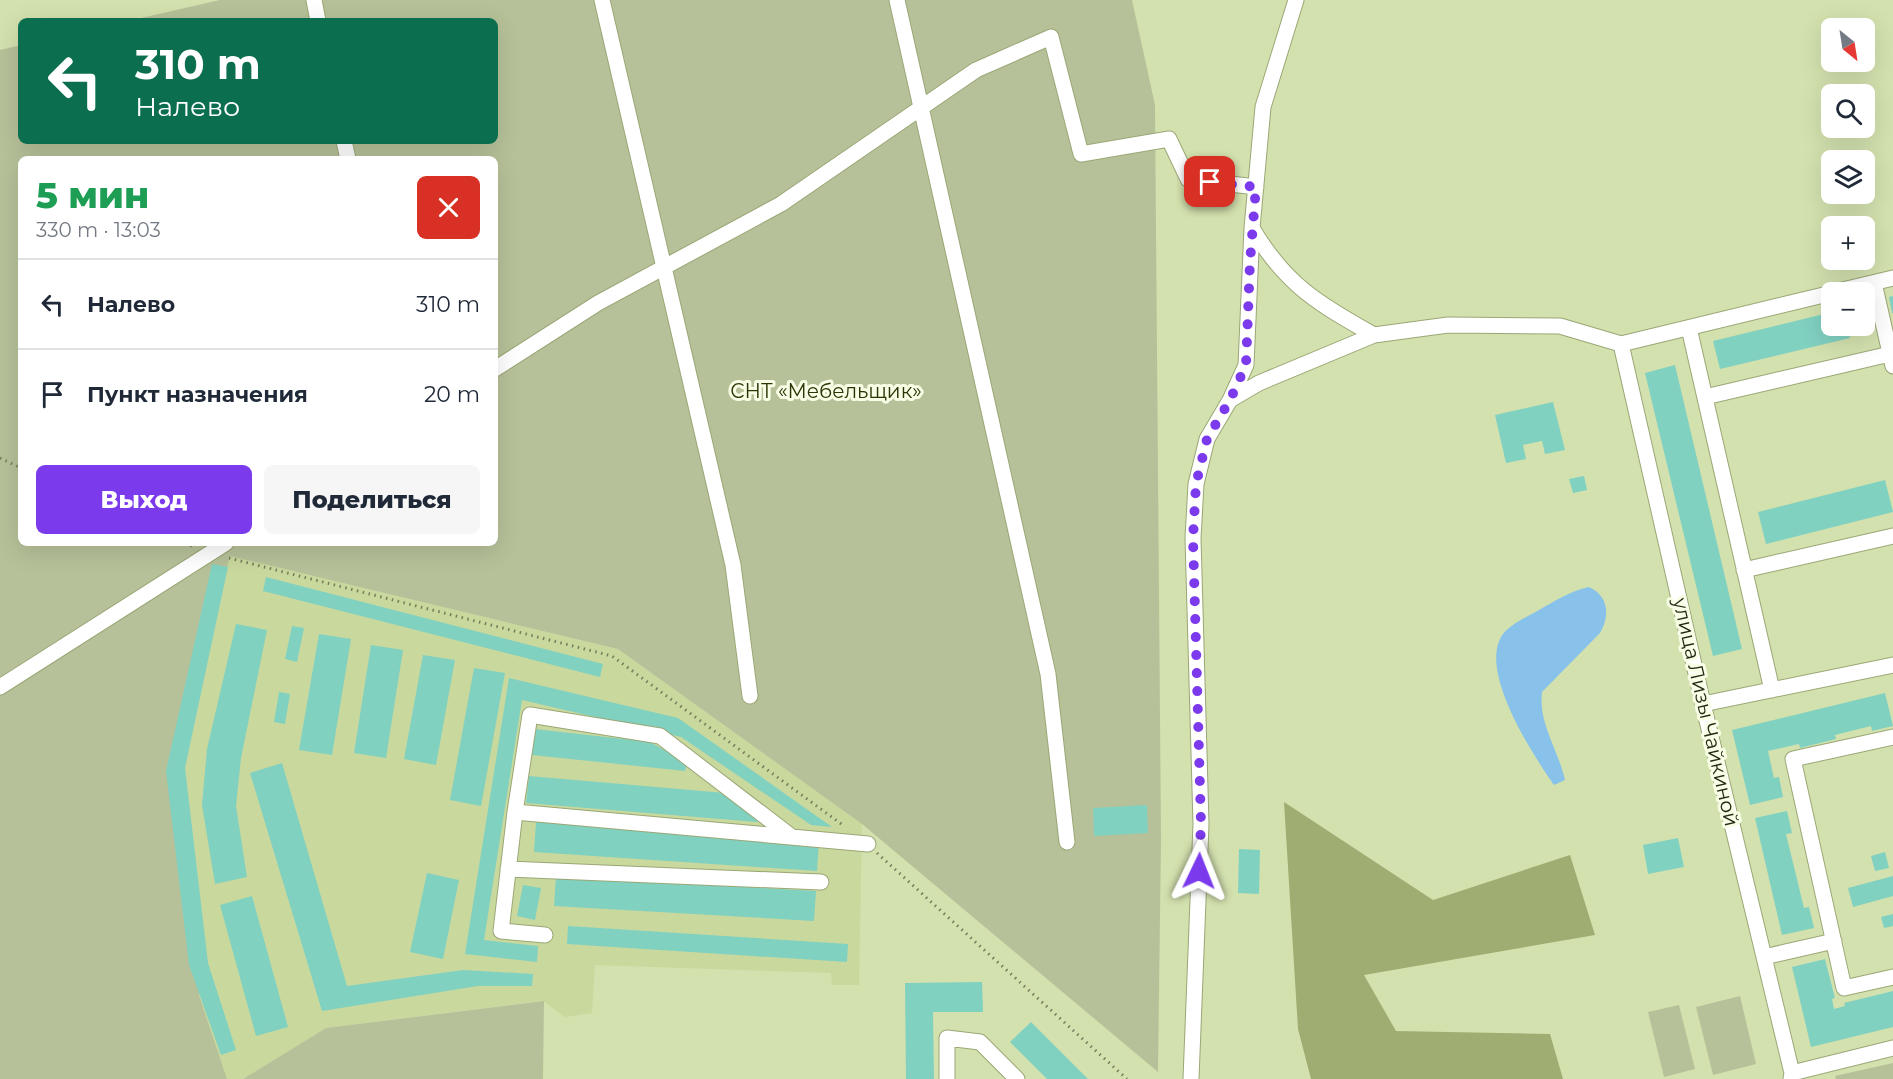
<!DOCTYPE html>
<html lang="ru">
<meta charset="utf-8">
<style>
body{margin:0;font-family:Montserrat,sans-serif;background:#f6f6f7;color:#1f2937;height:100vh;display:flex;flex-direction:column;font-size:22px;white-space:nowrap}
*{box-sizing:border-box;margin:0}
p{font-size:20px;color:#747a83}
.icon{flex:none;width:33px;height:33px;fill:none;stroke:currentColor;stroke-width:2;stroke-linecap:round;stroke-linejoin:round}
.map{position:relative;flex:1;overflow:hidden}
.sheet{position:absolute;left:18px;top:156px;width:480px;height:390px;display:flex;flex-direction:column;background:#fff;border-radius:9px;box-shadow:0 6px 24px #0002}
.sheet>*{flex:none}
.hud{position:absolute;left:18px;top:18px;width:480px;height:126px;border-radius:9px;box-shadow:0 6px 24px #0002;background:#0b6e4f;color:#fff;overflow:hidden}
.needle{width:39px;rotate:150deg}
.fabs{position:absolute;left:1821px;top:18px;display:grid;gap:12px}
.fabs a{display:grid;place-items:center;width:54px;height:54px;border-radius:9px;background:#fff;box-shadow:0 6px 24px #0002;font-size:30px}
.pin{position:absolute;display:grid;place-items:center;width:51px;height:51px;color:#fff;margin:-26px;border-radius:12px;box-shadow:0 3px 9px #0006}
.me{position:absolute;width:66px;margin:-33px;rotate:2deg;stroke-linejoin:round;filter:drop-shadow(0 0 4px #0008)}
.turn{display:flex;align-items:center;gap:21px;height:126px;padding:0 18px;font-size:27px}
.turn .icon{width:78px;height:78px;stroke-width:2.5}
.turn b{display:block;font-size:42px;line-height:51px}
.round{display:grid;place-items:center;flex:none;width:63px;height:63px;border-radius:9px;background:#f6f6f7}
.overview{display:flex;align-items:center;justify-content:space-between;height:102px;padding:0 18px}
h1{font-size:36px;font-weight:800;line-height:45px;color:#1e9e55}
.primary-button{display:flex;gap:12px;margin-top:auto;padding:12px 18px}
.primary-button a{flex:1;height:69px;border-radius:9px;background:#7c3aed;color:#fff;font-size:24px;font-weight:800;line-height:69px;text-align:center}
.primary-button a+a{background:#f6f6f7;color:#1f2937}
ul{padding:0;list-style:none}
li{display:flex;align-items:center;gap:18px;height:90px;padding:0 18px;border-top:2px solid #e0e1e3}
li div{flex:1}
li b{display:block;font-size:22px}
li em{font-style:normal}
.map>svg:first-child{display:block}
</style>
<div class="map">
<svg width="1893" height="1079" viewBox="0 0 1893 1079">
<rect width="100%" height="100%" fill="#d3e1ae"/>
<path fill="#c9d89d" d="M230 556 618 649 862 824 859 985H832L831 973 595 965 592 1013 565 1017 543 1001 326 1028 243 1079H227L199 995 174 773Z"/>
<path fill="#b6c199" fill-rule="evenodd" d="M220 0H1132L1155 105 1161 839 1158 1072 862 824 618 649 230 556 174 773 199 995 227 1079H0V50L21 45V141H495V21H128ZM21 159H495V543H21Z
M1740 996 1756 1064 1713 1075 1696 1007Z
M544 1001 543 1079H243L326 1028Z
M1679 1005 1695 1069 1664 1077 1648 1012Z
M1893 1063V1079H1836L1835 1076Z"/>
<path fill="#9fad72" d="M1284 802 1433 900 1570 855 1595 935 1364 975 1396 1031 1550 1034 1563 1079H1311L1298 1029Z"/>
<path fill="#88c2ea" d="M1589 587C1609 596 1610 616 1600 633L1542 692C1538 723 1558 749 1565 780L1554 785C1533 755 1480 674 1501 637 1508 625 1527 617 1539 610 1555 601 1570 591 1589 587Z"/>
<path fill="#81d1c1" d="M1893 296V313H1892L1889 297Z
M1832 312V326H1847L1850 338 1720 369 1713 341Z
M1675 365 1742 649 1713 656 1645 373Z
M1553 402 1565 450 1545 454 1542 441 1523 445 1526 459 1506 463 1495 415Z
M1584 476 1587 490 1573 493 1569 479Z
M1885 480 1893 512 1766 544 1758 512Z
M212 564 228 567 185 768 208 963 236 1050 221 1055 189 965 166 771Z
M266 577 603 664 600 677 263 591Z
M236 624 267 630 241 758 236 806 247 877 215 884 202 805 207 749Z
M292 626 304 628 297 662 285 659Z
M319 634 351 639 332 755 299 750Z
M371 645 403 650 386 758 354 753Z
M423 655 455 660 436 765 404 759Z
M474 668 505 673 481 806 450 800Z
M509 678 678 718 832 827 811 825 681 737 522 700 484 940 538 946 537 962 465 954Z
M279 692 290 694 285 724 274 722Z
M1885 693 1893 726 1872 731 1871 726 1835 735 1836 739 1800 748 1799 744 1768 751 1774 778 1779 777 1783 797 1750 805 1732 730Z
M535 729 650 742 687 763 685 771 532 755Z
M282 763 347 986 463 970 533 974 532 986H478L322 1011 250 773Z
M529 776 725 793 759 814 757 822 526 803Z
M1147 805 1148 833 1094 836 1093 808Z
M1787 811 1792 833 1786 834 1804 908 1809 907 1814 928 1782 935 1755 818Z
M536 822 819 841 817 871 534 852Z
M1678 838 1684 867 1648 874 1643 845Z
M1239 849 1260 850 1259 894 1238 893Z
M1885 852 1889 868 1875 871 1871 856Z
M427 873 459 880 443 959 410 952Z
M556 876 816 891 814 921 554 906Z
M1893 876V896L1853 907 1848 888Z
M523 885 541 888 535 920 517 916Z
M252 896 288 1027 256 1036 220 905Z
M1893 914V926L1884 928 1881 917Z
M568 926 848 944 847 962 567 944Z
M1825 959 1835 998 1832 999 1834 1009 1845 1006 1844 1003 1893 991V1027L1811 1047 1792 967Z
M982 982 983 1012H933L934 1079H906L905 983Z
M1031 1022 1088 1079H1047L1010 1042Z"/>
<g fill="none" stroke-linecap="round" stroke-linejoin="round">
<defs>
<path id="minor" d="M314 0 318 21
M602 0 733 565 750 696
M897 0 1048 674 1067 842
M344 141 348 159
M1252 228C1285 284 1318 304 1374 335
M1874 283 1893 366
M1834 292 1893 278
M1689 328 1772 690
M1621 344 1703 704 1792 1073 1791 1079
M495 369 598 303 781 204 976 70 1051 37 1081 154 1169 139 1188 179 1256 187
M1705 397 1890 354
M1230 400 1259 383 1374 335 1448 325 1560 326 1621 344 1832 293
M1744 570 1893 536
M0 687 226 543
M1703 704 1893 665
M1893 737 1793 759 1844 988 1893 977
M515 812 868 844
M508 869 821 882
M545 935 501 931 515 812 530 715 660 736 792 837
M1764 957 1834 941
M1792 1073 1893 1048
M947 1079V1038L980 1042 1017 1079
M1191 1079 1201 824 1193 538 1196 484 1207 439 1230 400 1246 365 1252 228 1263 107 1296 0"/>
</defs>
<use href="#minor" stroke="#9aa776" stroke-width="17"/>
<path stroke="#757e5c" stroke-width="3" stroke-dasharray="1.5 4.5" stroke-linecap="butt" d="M0 458 21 468
M185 543 194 547
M229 558 612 656 844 826
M877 853 1127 1079"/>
<use href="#minor" stroke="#fff" stroke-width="15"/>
</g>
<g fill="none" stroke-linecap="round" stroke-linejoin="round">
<path stroke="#7c3aed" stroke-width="10" stroke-dasharray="0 18" d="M1199 871 1201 824 1193 538 1196 484 1207 439 1230 400 1246 365 1250 262 1256 187 1210 182"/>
</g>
<g text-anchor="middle" stroke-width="6" stroke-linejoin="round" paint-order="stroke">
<g font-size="20" fill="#2c3506" stroke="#f7fee5">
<text x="826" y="398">СНТ «Мебельщик»</text>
</g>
<g font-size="20" fill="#242915" stroke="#f7fee5">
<text transform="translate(1706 712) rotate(77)" y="7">улица Лизы Чайкиной</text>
</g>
</g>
</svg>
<div class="fabs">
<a><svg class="needle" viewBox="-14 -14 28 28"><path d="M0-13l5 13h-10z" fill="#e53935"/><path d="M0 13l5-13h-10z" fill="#747a83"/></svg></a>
<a><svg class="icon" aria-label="search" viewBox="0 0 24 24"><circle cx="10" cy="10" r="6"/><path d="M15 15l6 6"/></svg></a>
<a><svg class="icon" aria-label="layers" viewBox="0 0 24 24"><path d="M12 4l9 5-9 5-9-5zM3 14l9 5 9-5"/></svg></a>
<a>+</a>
<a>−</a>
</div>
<div class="pin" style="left:1210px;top:182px;background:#d93025"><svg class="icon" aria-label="arrive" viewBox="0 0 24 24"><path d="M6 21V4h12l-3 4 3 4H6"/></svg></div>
<svg class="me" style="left:1199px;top:871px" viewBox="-20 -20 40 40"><path d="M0-17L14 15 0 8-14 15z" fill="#7c3aed" stroke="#fff" stroke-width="4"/></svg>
<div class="hud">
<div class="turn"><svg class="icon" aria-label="left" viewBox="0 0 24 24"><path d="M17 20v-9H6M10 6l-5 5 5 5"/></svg><div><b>310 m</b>Налево</div></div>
</div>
<section class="sheet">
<div class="overview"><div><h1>5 мин</h1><p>330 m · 13:03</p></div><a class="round" style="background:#d93025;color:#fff"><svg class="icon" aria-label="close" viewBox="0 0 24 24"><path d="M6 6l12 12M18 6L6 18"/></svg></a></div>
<ul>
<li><svg class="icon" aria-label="left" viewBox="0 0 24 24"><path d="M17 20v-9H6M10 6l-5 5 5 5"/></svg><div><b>Налево</b></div><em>310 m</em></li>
<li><svg class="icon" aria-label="arrive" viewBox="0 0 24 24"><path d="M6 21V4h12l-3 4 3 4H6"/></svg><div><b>Пункт назначения</b></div><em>20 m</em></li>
</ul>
<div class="primary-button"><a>Выход</a><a>Поделиться</a></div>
</section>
</div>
